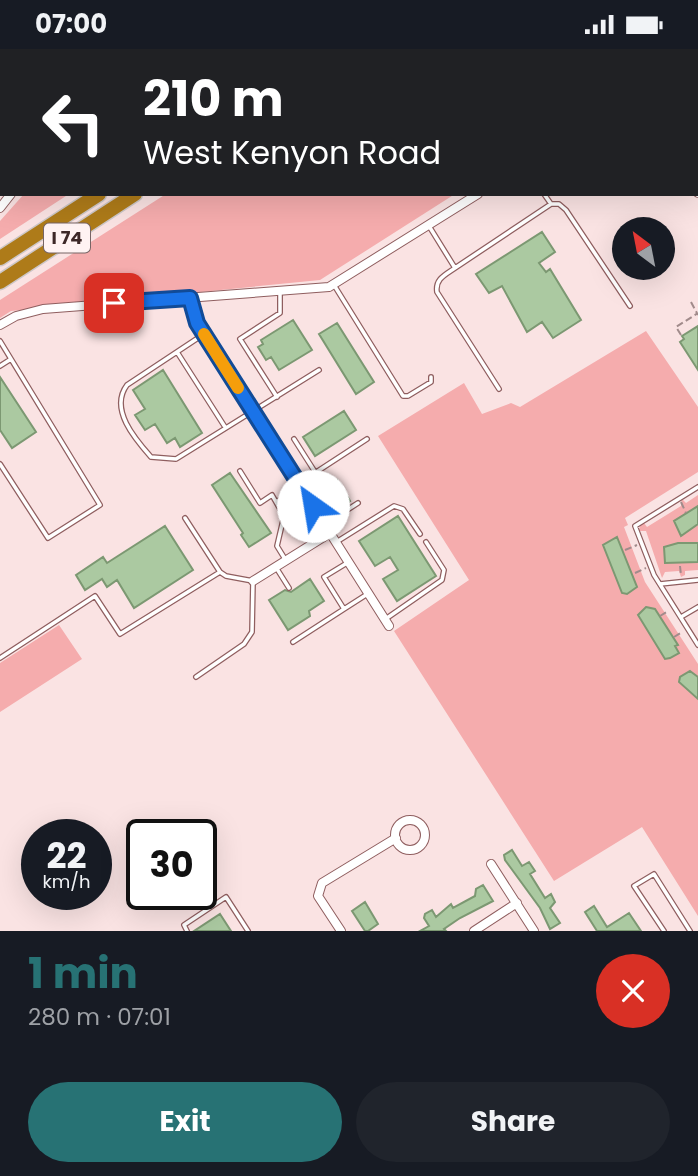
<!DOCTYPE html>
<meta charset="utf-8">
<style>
body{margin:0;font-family:Poppins,sans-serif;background:#20242c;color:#f1f3f6;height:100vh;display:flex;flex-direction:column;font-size:26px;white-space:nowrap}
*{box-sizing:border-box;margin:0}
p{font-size:23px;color:#9ea1a6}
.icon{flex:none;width:38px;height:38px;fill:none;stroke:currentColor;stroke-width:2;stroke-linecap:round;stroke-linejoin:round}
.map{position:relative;height:882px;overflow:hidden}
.drawer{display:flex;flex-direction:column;background:#171b24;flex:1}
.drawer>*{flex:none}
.top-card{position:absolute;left:0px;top:0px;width:698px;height:147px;box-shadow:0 7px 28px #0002;background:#202124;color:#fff;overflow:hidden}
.needle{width:46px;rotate:328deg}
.buttons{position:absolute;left:612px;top:168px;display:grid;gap:14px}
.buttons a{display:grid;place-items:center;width:63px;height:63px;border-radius:50%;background:#171b24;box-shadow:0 7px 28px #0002;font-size:35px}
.speed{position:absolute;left:21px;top:770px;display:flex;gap:14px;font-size:35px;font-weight:700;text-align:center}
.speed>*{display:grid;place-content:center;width:91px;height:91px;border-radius:50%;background:#171b24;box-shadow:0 7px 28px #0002;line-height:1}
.speed small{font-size:18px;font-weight:400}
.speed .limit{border:4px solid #111;border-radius:10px;background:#fff;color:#111}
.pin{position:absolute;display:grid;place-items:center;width:60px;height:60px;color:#fff;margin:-30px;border-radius:14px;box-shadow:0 4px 10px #0006}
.me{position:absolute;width:77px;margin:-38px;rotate:328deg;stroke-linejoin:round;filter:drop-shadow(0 0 5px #0008)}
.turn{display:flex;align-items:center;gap:24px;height:147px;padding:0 28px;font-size:32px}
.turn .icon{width:91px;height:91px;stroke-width:2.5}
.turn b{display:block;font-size:49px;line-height:60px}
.round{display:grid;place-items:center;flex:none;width:74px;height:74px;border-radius:37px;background:#20242c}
.summary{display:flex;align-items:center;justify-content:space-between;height:119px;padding:0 28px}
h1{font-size:42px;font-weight:700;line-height:52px;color:#277274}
.button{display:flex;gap:14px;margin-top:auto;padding:14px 28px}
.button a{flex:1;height:80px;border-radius:42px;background:#277274;color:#fff;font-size:28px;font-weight:700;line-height:80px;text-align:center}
.button a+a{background:#20242c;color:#f1f3f6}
.status{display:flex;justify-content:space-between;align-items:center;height:49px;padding:0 35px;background:#171b24;direction:ltr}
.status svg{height:19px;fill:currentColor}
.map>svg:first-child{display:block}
</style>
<div class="status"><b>07:00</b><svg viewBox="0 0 49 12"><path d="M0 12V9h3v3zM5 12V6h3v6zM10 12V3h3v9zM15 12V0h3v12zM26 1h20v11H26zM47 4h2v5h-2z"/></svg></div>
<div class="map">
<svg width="698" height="882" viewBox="0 0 698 882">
<rect width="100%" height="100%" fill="#fae3e3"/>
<path fill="#f5acad" d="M404 0H684L401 2Z
M24 145H69L0 190V172Z
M166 145H455L320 231 11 262 0 269V251Z
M646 282 698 358V423L625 469 628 476 624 478 645 533 698 615V867L642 778 554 832 394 582 469 531 378 387 464 334 482 365 511 354 520 358Z
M698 446V521L685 522V526L681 528 679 522 665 523 662 529 646 482H639L640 476 644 474 647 478 681 457 682 450 686 454Z
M59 576 82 610 0 663V614Z"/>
<path fill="#abc9a1" stroke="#7c9872" stroke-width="2" d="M542 183 555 203 539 214 546 223 550 220 581 271 553 289 542 273 527 283 502 237 489 244 476 225Z
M293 271 312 301 279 321 271 308 266 311 258 298 263 295 261 291Z
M337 274 374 333 356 345 319 285Z
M698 277V321L680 293 684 290 682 287Z
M163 321 202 384 180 398 175 389 167 394 155 375 145 381 135 366 145 360 133 341Z
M0 328 36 383 12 399 0 381Z
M344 362 356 381 315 407 303 388Z
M230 424 271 484 249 498 241 486 243 484 212 436Z
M337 431 350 452 339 459 328 446 325 435Z
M698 457V475L681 487 674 472Z
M398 467 436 527 397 552 383 530 398 521 390 508 375 517 359 492Z
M165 477 193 521 134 559 117 531 107 538 102 530 85 541 76 526 103 508 107 514Z
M617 488 637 538 627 545 622 544 603 496Z
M678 494H698V513L665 514 664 498Z
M310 530 324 552 309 562 310 567 288 581 269 551 285 541 291 543Z
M646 558 655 560 678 596 675 597 679 604 670 609 665 610 638 566Z
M690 622 698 628V650L679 633 680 628Z
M512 801 522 817 529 813 535 822 530 825 545 849 551 845 555 853 550 859 560 874 550 880 540 859 505 811 504 806Z
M483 836 493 852 460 869 444 880 446 882H420L429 877 424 869 425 865 432 861 436 868 451 855 453 859 475 847 476 840Z
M365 853 378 875 368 882H365L352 862Z
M594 857 607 878 629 864 641 882H597L585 863Z
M220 865 231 882H194Z"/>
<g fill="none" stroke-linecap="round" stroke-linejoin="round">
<defs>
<path id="lane" d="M0 0 2 2
M34 0 35 2
M54 0 56 2
M0 49 2 52
M0 88 2 89
M0 115 2 113
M544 145 551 155H559L566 161 630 257
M429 177 455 219
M334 236 403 347H408L431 333V328
M204 285 127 336C109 360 135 390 151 408L176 410 319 321
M0 292 100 456 48 489 0 415
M177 303 225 378
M0 317 11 310
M499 340 437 243C435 230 445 226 455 219L551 155
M277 348 240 290 280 264V243
M294 390 315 423
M240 422 260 454 272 446 284 467 277 497 285 510
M301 433 367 390
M698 438 635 477 654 526 698 596
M276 453 301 438
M185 469 220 523 226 527 253 532 252 583 244 595 196 628
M327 474 358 454
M338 492 394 457 403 460 420 485
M277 520 289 539
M660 535 698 531
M344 560 369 544
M681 568 698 558
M387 569 442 531 444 521 426 493
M293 593 344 560 324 528 347 514
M0 609 95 547 120 585 220 523
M187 882 184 876 226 848 248 882
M664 882 634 837 654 825 690 882"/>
<path id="street" d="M81 2 82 0
M696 3 698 2
M696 142 698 144
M0 159 11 145
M190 249 197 274 389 577
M0 276 16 267 43 260 329 238 478 145
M253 532 330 484
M395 786a15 15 0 1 1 30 0a15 15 0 1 1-30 0Z
M491 815 534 882
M341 882 318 847 322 834 396 789
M474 882 517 854"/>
<path id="highway" d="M312 2 315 0
M326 2 328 0
M358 2 360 0
M380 2 383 0
M0 209 99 145
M0 233 135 145"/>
</defs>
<use href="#lane" stroke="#8f5e5f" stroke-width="6"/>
<use href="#street" stroke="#8f5e5f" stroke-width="10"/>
<use href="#highway" stroke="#cdc7c7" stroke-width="17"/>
<path stroke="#a18b8b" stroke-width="2" stroke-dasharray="7 3.5" stroke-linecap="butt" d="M691 253 698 266
M681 286 676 278 698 264
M681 453 686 464
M625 501 637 496
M680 517 681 526
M635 524 646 519
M660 567 668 562
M674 588 682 583"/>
<use href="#lane" stroke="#fff" stroke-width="3.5"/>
<use href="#street" stroke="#fff" stroke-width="8"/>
<use href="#highway" stroke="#ae7b19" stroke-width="14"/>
</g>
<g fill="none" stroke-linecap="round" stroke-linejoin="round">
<defs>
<path id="route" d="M114 254 190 249 197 274 313 457"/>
</defs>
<use href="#route" stroke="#114b97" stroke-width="18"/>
<use href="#route" stroke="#1a73e8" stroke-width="12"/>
<path stroke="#f59e0b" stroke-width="12" d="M204 285 238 339"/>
</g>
<g text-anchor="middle" stroke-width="7" stroke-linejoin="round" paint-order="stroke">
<rect fill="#fff3f3" stroke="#776565" stroke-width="2" x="44" y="174.5" width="46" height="29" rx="5"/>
<g font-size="18" font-weight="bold" fill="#3d2828">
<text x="67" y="195">I 74</text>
</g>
</g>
</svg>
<div class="buttons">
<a><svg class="needle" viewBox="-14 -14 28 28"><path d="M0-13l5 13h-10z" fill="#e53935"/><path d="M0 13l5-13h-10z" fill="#9ea1a6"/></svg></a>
</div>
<div class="speed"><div>22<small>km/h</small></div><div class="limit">30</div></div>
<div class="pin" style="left:114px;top:254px;background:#d93025"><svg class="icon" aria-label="arrive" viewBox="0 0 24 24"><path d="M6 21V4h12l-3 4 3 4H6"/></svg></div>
<svg class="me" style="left:313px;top:457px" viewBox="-20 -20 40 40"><circle r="19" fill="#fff"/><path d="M0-13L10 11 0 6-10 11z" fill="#1a73e8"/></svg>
<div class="top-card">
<div class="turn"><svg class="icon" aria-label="left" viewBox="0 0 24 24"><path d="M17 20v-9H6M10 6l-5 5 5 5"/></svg><div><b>210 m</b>West Kenyon Road</div></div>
</div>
</div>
<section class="drawer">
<div class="summary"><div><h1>1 min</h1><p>280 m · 07:01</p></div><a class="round" style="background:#d93025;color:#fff"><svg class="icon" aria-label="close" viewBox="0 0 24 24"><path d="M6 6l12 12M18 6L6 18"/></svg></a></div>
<div class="button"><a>Exit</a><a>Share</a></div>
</section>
